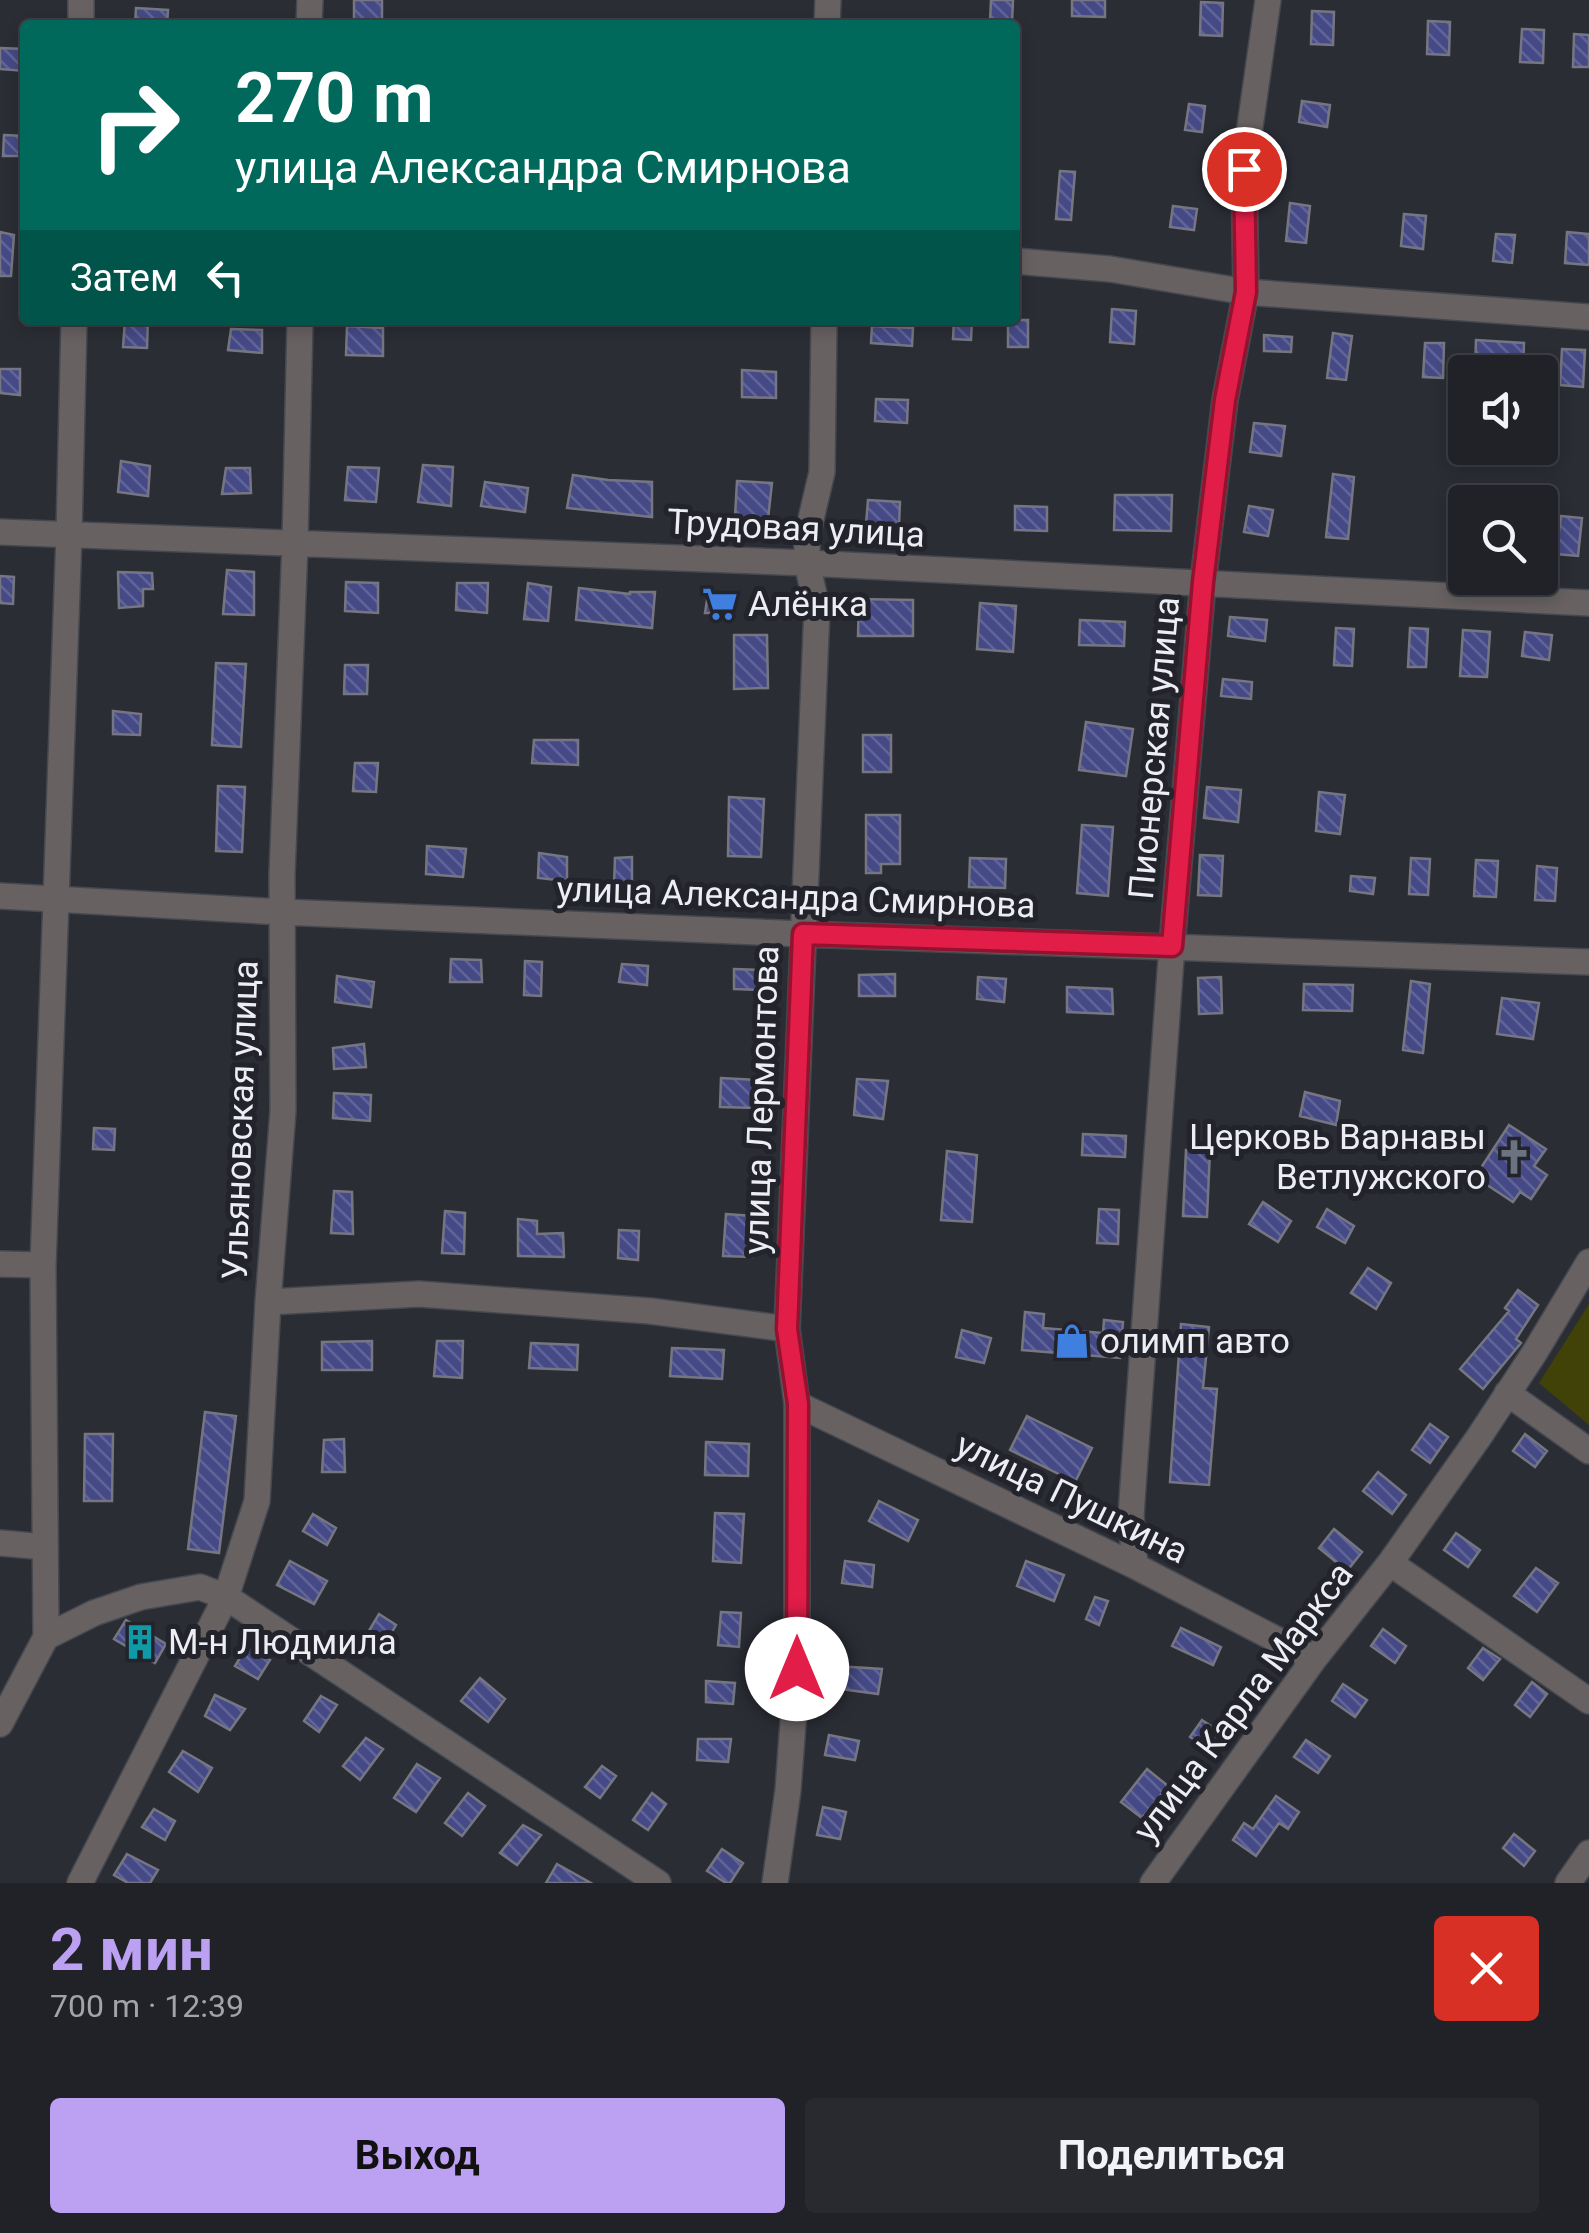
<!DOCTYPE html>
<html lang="ru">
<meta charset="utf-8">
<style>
body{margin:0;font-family:Roboto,sans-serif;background:#282a30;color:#f1f3f6;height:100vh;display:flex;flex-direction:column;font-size:38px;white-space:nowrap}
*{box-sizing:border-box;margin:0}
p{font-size:32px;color:#a2a4a8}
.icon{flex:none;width:55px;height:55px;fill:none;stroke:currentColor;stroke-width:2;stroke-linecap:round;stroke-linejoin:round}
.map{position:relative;height:1883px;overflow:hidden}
.panel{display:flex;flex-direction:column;background:#202228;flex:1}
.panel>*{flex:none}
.hud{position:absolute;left:20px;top:20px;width:1000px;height:305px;border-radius:10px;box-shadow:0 5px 15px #0003,0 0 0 2px #3d3f45;background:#00695c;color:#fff;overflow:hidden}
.buttons{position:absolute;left:1448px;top:355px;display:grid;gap:20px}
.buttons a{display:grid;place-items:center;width:110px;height:110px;border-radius:10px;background:#202228;box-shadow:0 5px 15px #0003,0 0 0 2px #3d3f45;font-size:50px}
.pin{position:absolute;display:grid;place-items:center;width:85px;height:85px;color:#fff;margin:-42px;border:5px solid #fff;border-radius:50%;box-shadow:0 2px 10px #0007}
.me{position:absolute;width:110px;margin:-55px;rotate:0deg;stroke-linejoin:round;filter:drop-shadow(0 0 8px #0008)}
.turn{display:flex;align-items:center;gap:35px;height:210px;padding:0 50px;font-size:45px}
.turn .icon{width:130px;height:130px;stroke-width:2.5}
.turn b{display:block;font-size:70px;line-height:85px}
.then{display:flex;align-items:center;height:95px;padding:0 50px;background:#0003;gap:20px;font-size:38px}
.round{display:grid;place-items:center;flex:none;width:105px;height:105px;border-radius:10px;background:#282a30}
.headline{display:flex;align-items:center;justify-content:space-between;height:170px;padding:0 50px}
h1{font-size:60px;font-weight:700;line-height:75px;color:#bca0f2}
.cta{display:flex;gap:20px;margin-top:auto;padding:20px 50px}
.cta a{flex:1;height:115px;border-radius:10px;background:#bca0f2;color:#111;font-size:40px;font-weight:700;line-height:115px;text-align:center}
.cta a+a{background:#282a30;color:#f1f3f6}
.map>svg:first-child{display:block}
</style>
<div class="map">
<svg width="1589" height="1883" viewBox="0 0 1589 1883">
<defs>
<pattern id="building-back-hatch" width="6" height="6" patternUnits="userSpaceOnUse" patternTransform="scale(2.5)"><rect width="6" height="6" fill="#454a86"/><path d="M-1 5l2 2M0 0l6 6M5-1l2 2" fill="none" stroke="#606498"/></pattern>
</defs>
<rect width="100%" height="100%" fill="#2b2d35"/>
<path fill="#404207" d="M1589 1304V1425L1539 1383Z"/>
<path fill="url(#building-back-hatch)" stroke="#757681" stroke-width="2.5" d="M354 0H382V24H354Z
M991 0H1013L1012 22 990 21Z
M1072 0H1105V17L1072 16Z
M1201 2 1223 3 1222 36 1200 35Z
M136 8 168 10 167 25H135Z
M1312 11 1334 12 1333 45 1311 44Z
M1428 21 1450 22 1449 55 1427 54Z
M1522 29 1544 30 1543 63 1520 62Z
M1574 34 1589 35V67H1573Z
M0 48 25 49V71L0 69Z
M1302 101 1330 105 1327 127 1299 122Z
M1189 104 1205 106 1202 132 1185 130Z
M4 135 25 136V156H3Z
M1060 171 1075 172 1071 220 1056 219Z
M1290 203 1310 206 1306 243 1286 241Z
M1173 206 1197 209 1194 230 1170 227Z
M1404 214 1426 216 1423 249 1401 246Z
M0 232 14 235 11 276H0Z
M1567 232 1589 234V265L1565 263Z
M1496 234 1515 235 1512 263 1493 261Z
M1112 309 1136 311 1134 344 1110 342Z
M125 320H148L147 348 123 347Z
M954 320H972L971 340 953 339Z
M1008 320H1028V347H1008Z
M347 326 383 328V356L346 355Z
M872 326 913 328 912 346 871 343Z
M231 329 262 330V353L228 350Z
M1333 333 1352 336 1346 380 1327 378Z
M1264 335 1292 337 1291 352 1264 351Z
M1476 340 1524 343 1523 372 1475 369Z
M1425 343H1444L1443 378 1423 377Z
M1562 349 1585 350 1583 387 1560 385Z
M0 369H20V395L0 393Z
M742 370 776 372V398L742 397Z
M876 399 908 400 907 423 875 421Z
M1254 423 1285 426 1281 456 1250 452Z
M121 461 150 466 148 496 118 492Z
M423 465 453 467 451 506 418 502Z
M348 467 379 468 376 502 345 500Z
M226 468H250L251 493 222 494Z
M1333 474 1354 477 1348 539 1326 537Z
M573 475 608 480 652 482V517L567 508Z
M737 481 772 483 768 519 735 517Z
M485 482 528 488 525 512 481 506Z
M1115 495H1172L1171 531 1114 530Z
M868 500 900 502 899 526 866 524Z
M1015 506 1047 507V531L1015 530Z
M1249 506 1273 510 1268 536 1244 532Z
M1561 516 1582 518 1578 556 1556 554Z
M227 570 254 572V615L223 614Z
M118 572 152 573 153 589H143V606L119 608Z
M0 576 14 577 13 604 0 603Z
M346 582 378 583V613L345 611Z
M457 583H488L487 613 456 610Z
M528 583 551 587 548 621 524 619Z
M579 588 630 594V592H655L652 628 576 620Z
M708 594 733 596V613H705Z
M859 599 913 600V636H858Z
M980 603 1016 606 1013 652 977 649Z
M1230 617 1267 620 1265 641 1228 636Z
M1080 620 1125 622 1124 646 1079 645Z
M1336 628 1354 629 1352 666 1334 665Z
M1410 628 1428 629 1426 667H1408Z
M1463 630 1490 632 1487 677 1460 676Z
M1525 632 1552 635 1549 660 1522 656Z
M734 635H767L768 688 734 689Z
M216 663 246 664 241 747 212 745Z
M345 665H368L367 694H344Z
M1223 679 1252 682 1251 699 1221 696Z
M113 711 141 714 140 735 113 734Z
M1086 722 1133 729 1126 776 1079 770Z
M863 735H891V772H863Z
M534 740H578V765L532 763Z
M355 763H378L376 792 353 791Z
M218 786 245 787 242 852 216 851Z
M1207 787 1241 790 1238 822 1204 818Z
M1319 792 1345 795 1340 834 1316 831Z
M729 797 764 799 761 857 728 856Z
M866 815H900V864H881V873H866Z
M1082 825 1113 827 1108 896 1077 893Z
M427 846 466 849 463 877 426 874Z
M539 853 567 857V881L538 878Z
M1200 855 1223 856 1221 896 1198 895Z
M632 857V887L614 886 615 858Z
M970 858 1006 859 1005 888 969 887Z
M1411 858 1430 859 1428 895 1409 894Z
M1476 860 1498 861 1496 897 1474 896Z
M1537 866 1557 868 1555 901 1535 900Z
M1351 876 1375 878 1373 894 1350 891Z
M451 959 481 960 482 982H450Z
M525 961 542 962 541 996 524 995Z
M622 964 648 966 647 985 619 982Z
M734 969 761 970V990L734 989Z
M895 974V996H859V975Z
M337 976 374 982 371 1007 335 1002Z
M978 977 1006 979 1004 1002 977 999Z
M1221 977 1222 1013 1199 1014 1198 978Z
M1411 981 1430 984 1423 1053 1403 1050Z
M1304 984 1353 985 1352 1011 1303 1010Z
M1067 987 1112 989 1113 1014 1067 1012Z
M1502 998 1539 1003 1533 1039 1497 1034Z
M364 1044 366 1067 334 1069 333 1048Z
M721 1078 757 1080 756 1108 720 1107Z
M857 1079 888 1081 883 1119 854 1115Z
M1305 1092 1340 1101 1336 1125 1300 1116Z
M334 1093 371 1095 370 1121 333 1118Z
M1509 1125 1546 1149 1534 1166 1547 1175 1531 1199 1520 1192 1513 1202 1475 1177Z
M94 1128 115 1129 114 1150 93 1149Z
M1083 1134 1126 1136 1125 1157 1082 1155Z
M1186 1150 1210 1151 1207 1217 1183 1216Z
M947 1151 977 1155 972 1222 941 1220Z
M334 1191 352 1192 353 1234 331 1233Z
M1263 1202 1291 1221 1278 1242 1249 1224Z
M1099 1209 1119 1210 1118 1244 1097 1243Z
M1327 1209 1354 1226 1345 1243 1317 1227Z
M445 1211 465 1213 464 1254 442 1253Z
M726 1214 753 1216 752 1257 723 1256Z
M518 1219 537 1221V1234L563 1233 564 1257 518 1256Z
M619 1230 639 1231 638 1260 618 1258Z
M1368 1268 1391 1283 1376 1309 1351 1293Z
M1518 1290 1538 1305 1516 1339 1521 1343 1483 1389 1460 1369 1509 1311 1505 1308Z
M1025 1312 1044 1314 1043 1328 1103 1333 1104 1320 1123 1322 1120 1358 1022 1350Z
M1181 1324 1209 1327 1203 1388 1217 1389 1209 1485 1170 1482Z
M962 1330 991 1338 984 1363 956 1357Z
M372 1341V1370H322V1342Z
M437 1341H463L462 1378 434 1376Z
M531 1343 578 1345 577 1370 529 1368Z
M672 1348 724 1350 722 1379 670 1376Z
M205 1412 236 1416 219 1553 188 1549Z
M1027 1416 1092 1448 1075 1482 1010 1450Z
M1430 1424 1448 1437 1430 1463 1412 1450Z
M85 1434H113L112 1501H84Z
M1525 1434 1547 1451 1535 1467 1513 1451Z
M344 1439 345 1472H322L324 1440Z
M706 1442 749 1444 748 1476 705 1475Z
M1378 1472 1406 1495 1392 1514 1363 1491Z
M879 1501 918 1520 908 1541 869 1521Z
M715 1513 744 1514 741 1563 713 1561Z
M313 1514 336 1528 327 1545 303 1531Z
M1334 1529 1362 1552 1347 1571 1319 1548Z
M1456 1533 1480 1550 1468 1567 1444 1550Z
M290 1561 327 1581 314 1604 277 1585Z
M845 1561 874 1565 872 1587 842 1583Z
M1026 1561 1064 1575 1054 1601 1017 1586Z
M1536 1568 1558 1583 1537 1612 1514 1596Z
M1095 1597 1108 1601 1099 1625 1086 1619Z
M721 1612 741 1613 739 1647 718 1645Z
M379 1614 396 1625 382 1650 364 1639Z
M126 1620 166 1644 155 1663 114 1639Z
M1181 1628 1221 1647 1213 1665 1172 1646Z
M1383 1629 1406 1646 1395 1663 1371 1646Z
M247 1646 270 1660 258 1679 235 1666Z
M1483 1648 1500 1659 1483 1680 1468 1668Z
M836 1666 882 1669 878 1694 833 1688Z
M480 1678 505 1699 488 1722 461 1701Z
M706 1681 735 1683 733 1704 706 1702Z
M1532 1682 1547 1694 1530 1717 1515 1705Z
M1343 1684 1367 1700 1355 1717 1332 1701Z
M215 1695 245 1709 230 1730 205 1716Z
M321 1696 337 1705 319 1732 304 1721Z
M1202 1720 1226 1736 1214 1753 1190 1737Z
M829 1735 859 1741 855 1760 825 1755Z
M366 1738 383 1749 360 1780 343 1766Z
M698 1739H731L728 1762 697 1760Z
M1306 1740 1330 1756 1318 1773 1294 1757Z
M183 1751 212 1768 198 1792 169 1772Z
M417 1764 440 1778 416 1812 394 1798Z
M602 1766 616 1776 600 1798 585 1787Z
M1147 1769 1168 1786 1142 1818 1121 1802Z
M468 1793 485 1806 462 1836 445 1823Z
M652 1793 666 1804 648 1830 633 1820Z
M1276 1796 1299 1812 1288 1829 1279 1823 1256 1856 1233 1840 1244 1823 1253 1829Z
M823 1807 846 1812 840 1839 817 1835Z
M154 1809 175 1821 165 1840 142 1827Z
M523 1825 541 1835 517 1865 500 1853Z
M1514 1834 1535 1851 1524 1866 1503 1848Z
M722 1849 743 1863 730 1883H726L707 1871Z
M127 1854 158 1870 150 1883H128L114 1875Z
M557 1864 591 1883H546Z"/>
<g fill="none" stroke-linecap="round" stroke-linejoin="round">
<defs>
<path id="minor" d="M81 25V0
M309 25 310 0
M827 25 828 0
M1015 261 1110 269 1246 292 1589 317
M0 532 807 563 1589 603
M0 896 282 912 803 934 1589 962
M0 1264 43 1265
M268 1302 419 1294 650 1311 787 1329
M1507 1393 1589 1451
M797 1404 1135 1566 1314 1659
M0 1543 45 1547
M1390 1563 1589 1701
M1135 1566 1131 1516 1133 1486 1172 945 1203 582 1225 400 1246 292 1244 169 1268 0
M46 1637 94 1613 141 1597 200 1587 226 1597 658 1883
M0 1724 46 1637 43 1265 69 534 74 320
M80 1883 226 1597 257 1501 268 1302 283 1111 282 875 295 543 300 320
M775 1883 788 1790 797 1669V1404L787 1329 817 608 807 563V536L822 472 824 320
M1153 1883 1314 1659 1390 1563 1479 1437 1535 1352 1589 1262
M1568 1883 1589 1853"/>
</defs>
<use href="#minor" stroke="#464850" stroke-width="28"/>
<use href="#minor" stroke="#676261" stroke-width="25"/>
</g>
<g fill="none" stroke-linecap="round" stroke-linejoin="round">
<defs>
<path id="route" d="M797 1669 798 1404 787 1329 803 934 1172 946 1203 582 1225 400 1246 292 1244 169"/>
</defs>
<use href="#route" stroke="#92132f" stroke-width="25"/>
<use href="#route" stroke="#e11d48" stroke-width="18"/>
</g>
<defs>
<symbol id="supermarket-bare" viewBox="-9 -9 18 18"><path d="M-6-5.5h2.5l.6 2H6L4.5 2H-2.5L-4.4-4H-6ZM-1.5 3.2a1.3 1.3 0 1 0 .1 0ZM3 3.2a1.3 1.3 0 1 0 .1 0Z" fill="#3f7fe0" stroke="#22232b" stroke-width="2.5" paint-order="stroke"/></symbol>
<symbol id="church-bare" viewBox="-9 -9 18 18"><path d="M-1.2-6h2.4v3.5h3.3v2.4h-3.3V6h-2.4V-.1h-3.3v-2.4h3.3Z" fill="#6b7280" stroke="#22232b" stroke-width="2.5" paint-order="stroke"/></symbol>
<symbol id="shop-bare" viewBox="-9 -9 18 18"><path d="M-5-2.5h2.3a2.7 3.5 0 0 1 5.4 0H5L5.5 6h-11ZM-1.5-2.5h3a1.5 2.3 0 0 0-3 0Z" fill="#3f7fe0" stroke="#22232b" stroke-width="2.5" paint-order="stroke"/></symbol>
<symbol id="building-bare" viewBox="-9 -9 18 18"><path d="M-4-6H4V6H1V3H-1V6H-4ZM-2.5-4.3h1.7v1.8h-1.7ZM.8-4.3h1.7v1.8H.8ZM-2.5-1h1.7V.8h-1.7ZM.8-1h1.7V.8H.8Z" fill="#0f9aa8" stroke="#22232b" stroke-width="2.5" paint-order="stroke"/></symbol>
</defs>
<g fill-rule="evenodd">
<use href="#supermarket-bare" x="695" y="579" width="50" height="50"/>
<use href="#church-bare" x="1489" y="1132" width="50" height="50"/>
<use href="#shop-bare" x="1047" y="1316" width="50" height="50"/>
<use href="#building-bare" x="115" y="1617" width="50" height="50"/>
</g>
<g text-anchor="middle" stroke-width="10" stroke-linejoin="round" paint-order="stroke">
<g font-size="35" fill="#edeef3" stroke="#22232b">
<text transform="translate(796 528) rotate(3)" y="12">Трудовая улица</text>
<text transform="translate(1154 748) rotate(-85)" y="12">Пионерская улица</text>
<text transform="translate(796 897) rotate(2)" y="12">улица Александра Смирнова</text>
<text transform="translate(761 1100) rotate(-88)" y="12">улица Лермонтова</text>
<text transform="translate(240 1120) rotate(-88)" y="12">Ульяновская улица</text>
<text transform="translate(1072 1498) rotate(26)" y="12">улица Пушкина</text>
<text transform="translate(1243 1702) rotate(-53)" y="12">улица Карла Маркса</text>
</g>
<g font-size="35" fill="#edeef3" stroke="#22232b" text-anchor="start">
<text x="748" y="616">Алёнка</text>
<text x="1486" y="1149" text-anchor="end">Церковь Варнавы<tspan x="1486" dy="40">Ветлужского</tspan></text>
<text x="1100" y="1353">олимп авто</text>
<text x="168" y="1654">М-н Людмила</text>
</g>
</g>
</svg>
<div class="buttons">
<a><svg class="icon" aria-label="sound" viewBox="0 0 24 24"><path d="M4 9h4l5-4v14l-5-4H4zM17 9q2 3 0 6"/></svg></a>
<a><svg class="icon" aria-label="search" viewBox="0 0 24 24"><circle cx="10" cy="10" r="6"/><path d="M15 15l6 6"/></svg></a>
</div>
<div class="pin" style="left:1244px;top:169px;background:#d93025"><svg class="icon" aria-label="arrive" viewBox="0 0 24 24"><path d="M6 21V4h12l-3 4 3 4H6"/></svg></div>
<svg class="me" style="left:797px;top:1669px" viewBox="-20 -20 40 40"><circle r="19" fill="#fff"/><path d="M0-13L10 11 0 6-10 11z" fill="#e11d48"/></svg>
<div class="hud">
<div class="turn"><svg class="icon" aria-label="right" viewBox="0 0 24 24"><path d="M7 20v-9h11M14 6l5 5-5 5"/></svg><div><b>270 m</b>улица Александра Смирнова</div></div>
<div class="then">Затем<svg class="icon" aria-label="left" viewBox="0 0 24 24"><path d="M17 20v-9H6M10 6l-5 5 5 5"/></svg></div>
</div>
</div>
<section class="panel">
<div class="headline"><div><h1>2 мин</h1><p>700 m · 12:39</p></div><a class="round" style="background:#d93025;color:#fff"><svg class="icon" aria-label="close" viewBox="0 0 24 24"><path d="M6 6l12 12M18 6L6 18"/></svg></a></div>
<div class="cta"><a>Выход</a><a>Поделиться</a></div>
</section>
